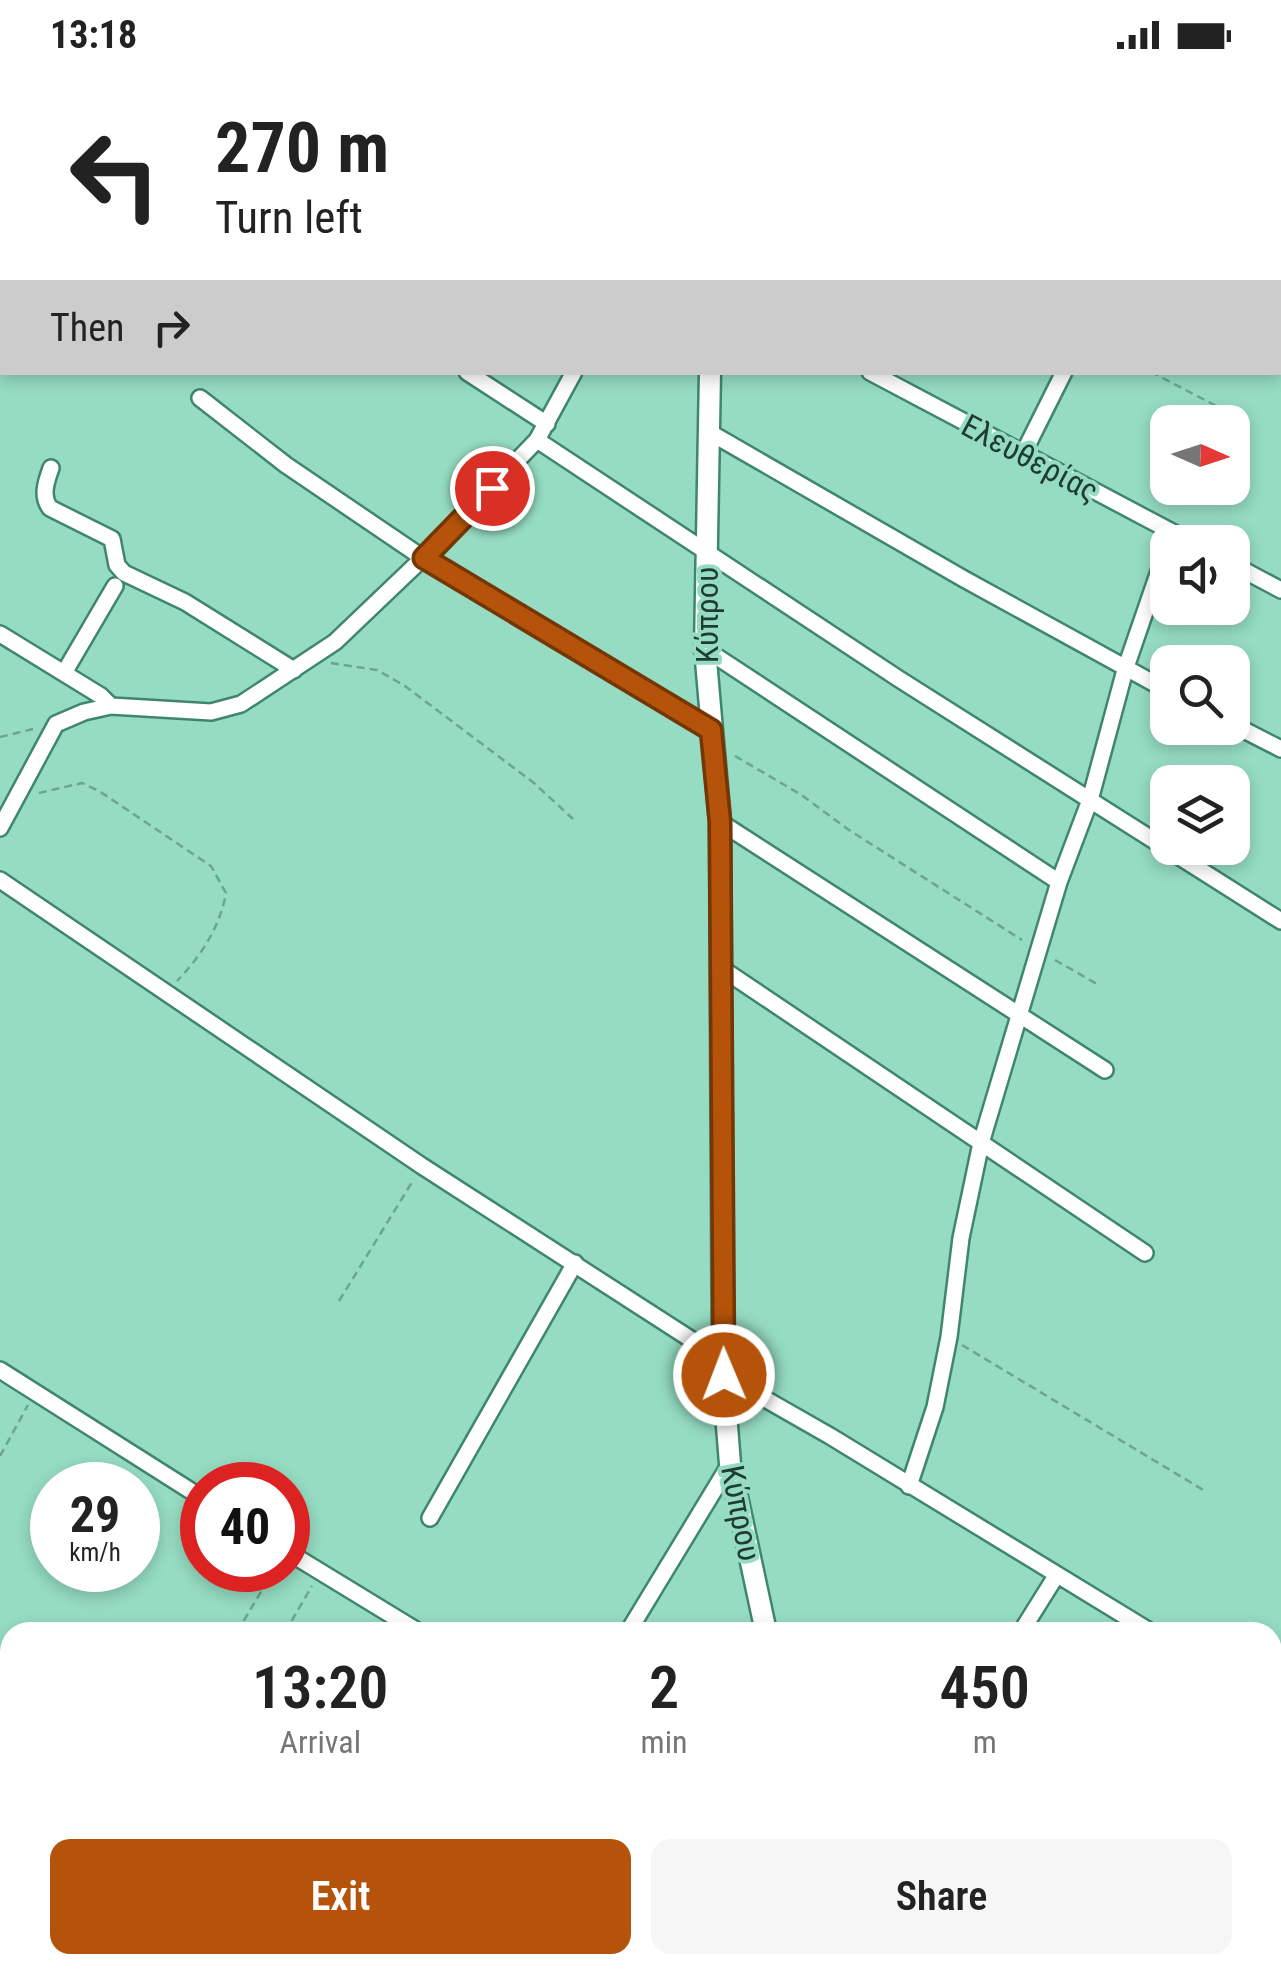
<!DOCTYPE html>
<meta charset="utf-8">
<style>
body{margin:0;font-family:"Roboto Condensed",sans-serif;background:#f6f6f6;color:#222;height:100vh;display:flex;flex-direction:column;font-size:38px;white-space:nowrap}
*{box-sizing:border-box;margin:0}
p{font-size:32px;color:#767676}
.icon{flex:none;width:55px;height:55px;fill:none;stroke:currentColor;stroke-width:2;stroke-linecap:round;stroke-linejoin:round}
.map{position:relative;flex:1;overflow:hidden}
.panel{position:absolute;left:0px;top:1552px;width:1282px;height:352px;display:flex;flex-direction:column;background:#fff;border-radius:30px 30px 0 0;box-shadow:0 5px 15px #0003}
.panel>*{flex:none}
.banner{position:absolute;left:0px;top:0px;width:1282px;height:305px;box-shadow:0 5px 15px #0003;background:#fff;color:#222;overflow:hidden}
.needle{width:65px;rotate:93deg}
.controls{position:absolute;left:1150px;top:335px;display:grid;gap:20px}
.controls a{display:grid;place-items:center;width:100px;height:100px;border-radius:20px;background:#fff;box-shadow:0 5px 15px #0003;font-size:50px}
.speed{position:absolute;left:30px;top:1392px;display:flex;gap:20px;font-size:50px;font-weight:700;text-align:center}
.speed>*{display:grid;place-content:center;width:130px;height:130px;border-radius:50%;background:#fff;box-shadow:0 5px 15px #0003;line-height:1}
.speed small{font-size:25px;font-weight:400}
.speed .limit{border:15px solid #d22;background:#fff;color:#111}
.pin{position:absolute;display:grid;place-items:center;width:85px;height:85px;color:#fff;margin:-42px;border:5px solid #fff;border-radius:50%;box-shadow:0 2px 10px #0007}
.me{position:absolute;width:110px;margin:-55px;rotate:359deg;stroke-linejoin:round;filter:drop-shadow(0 0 8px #0008)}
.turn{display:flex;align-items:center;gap:35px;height:210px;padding:0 50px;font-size:45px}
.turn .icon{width:130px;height:130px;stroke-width:2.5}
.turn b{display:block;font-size:70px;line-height:85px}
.then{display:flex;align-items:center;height:95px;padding:0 50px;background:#0003;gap:20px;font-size:38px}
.eta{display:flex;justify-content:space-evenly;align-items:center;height:170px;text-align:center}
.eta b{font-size:60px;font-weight:600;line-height:70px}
.button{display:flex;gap:20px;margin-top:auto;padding:20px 50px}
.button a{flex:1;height:115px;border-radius:20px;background:#b45309;color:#fff;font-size:40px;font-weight:600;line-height:115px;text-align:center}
.button a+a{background:#f6f6f6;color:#222}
.status{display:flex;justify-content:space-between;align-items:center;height:70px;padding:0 50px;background:#fff;direction:ltr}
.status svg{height:28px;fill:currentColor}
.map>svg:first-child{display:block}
</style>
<div class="status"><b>13:18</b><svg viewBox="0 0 49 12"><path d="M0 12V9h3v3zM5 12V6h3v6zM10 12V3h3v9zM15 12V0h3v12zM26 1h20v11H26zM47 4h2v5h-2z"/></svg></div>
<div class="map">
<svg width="1281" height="1904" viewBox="0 0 1281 1904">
<rect width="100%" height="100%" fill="#95dcc2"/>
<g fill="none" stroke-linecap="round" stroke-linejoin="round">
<path stroke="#389dc7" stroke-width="5" d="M0 1771 10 1783
M153 1895 182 1904"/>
<defs>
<path id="street" d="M918 0 923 2
M1280 77 1281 76
M467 302 547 354
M870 302 1191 472
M200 328 286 395 423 488 711 660
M709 362 964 509 1168 621
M537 370 899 609 1281 851
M1023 384 1064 302
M51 398C46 412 41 426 50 438L112 469 117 495 124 503 185 532 294 600
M1232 494 1281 520
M0 564 101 626 111 636
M705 579 1059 812
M64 603 115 516
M1232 654 1281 679
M720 752 1105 1000
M0 758 56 654 84 642 111 636 211 642 241 634 335 572 423 488 537 370 574 302
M0 810 422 1096 723 1290
M721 898 1145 1183
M0 1300 202 1428
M723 1305 830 1366 1151 1562
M909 1416 935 1337 949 1267 961 1168 981 1073 1059 812 1090 730 1125 600 1168 475
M430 1448 575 1193
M288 1482 419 1562
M628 1562 730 1394
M1021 1562 1056 1506
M0 1649 10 1657"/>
<path id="secondary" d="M743 2 744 0
M710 302 705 579 720 752 723 1305 730 1394 766 1562
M845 1895 848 1904"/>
<path id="primary" d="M0 2 1 0"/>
</defs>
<use href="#street" stroke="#3f866e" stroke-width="20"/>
<use href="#secondary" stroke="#3f866e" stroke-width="25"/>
<use href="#primary" stroke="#3f866e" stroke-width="28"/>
<path stroke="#6ca590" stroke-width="2.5" stroke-dasharray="8 5" stroke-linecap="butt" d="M410 0 419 2
M1151 302 1224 340
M331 593 377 600 405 616 534 713 573 749
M0 667 37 658
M735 686 800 724 849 760 1022 870
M39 723 82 713 99 721 211 796 226 823C220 857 201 886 177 911
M1055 890 1097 914
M339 1231 414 1109
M962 1275 1205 1421
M0 1386 28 1335
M237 1562 274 1500
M285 1562 312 1516
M1222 1895 1240 1904
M711 1904 716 1895"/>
<use href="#street" stroke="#fff" stroke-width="15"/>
<use href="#secondary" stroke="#fff" stroke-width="20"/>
<use href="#primary" stroke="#fff" stroke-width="22"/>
</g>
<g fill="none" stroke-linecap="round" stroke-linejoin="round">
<defs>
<path id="route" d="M492 418 424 488 711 660 720 752 724 1305"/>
</defs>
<use href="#route" stroke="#753606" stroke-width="25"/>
<use href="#route" stroke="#b45309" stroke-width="18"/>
</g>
<g text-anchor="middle" stroke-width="8" stroke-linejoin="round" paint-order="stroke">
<g font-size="32" fill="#1f3c32" stroke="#95dcc2">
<text transform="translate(1030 388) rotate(28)" y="11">Ελευθερίας</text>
<text transform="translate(707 545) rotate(-90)" y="11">Κύπρου</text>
<text transform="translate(741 1443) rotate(79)" y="11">Κύπρου</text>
</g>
</g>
</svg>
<div class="controls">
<a><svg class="needle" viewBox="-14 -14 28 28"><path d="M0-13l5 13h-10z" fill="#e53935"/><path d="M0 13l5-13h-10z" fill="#767676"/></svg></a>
<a><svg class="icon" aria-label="sound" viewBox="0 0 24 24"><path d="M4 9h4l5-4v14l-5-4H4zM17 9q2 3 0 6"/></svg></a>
<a><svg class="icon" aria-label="search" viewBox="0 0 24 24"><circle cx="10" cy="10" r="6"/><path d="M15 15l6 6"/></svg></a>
<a><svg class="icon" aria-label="layers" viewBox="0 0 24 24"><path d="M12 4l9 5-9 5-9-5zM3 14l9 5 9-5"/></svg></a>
</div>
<div class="speed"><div>29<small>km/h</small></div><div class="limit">40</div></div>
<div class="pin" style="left:492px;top:418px;background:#d93025"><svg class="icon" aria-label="arrive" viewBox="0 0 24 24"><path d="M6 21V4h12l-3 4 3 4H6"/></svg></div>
<svg class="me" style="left:724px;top:1305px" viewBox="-20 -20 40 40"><circle r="17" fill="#b45309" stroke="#fff" stroke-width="3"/><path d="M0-11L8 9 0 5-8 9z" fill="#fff"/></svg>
<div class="banner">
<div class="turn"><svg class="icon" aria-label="left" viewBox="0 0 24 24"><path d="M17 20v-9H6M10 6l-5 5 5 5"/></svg><div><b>270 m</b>Turn left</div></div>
<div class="then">Then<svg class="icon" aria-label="right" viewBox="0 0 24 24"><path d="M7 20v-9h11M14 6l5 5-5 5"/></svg></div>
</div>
<section class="panel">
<div class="eta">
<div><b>13:20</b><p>Arrival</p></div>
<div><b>2</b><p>min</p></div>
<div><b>450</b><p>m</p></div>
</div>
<div class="button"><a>Exit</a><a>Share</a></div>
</section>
</div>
